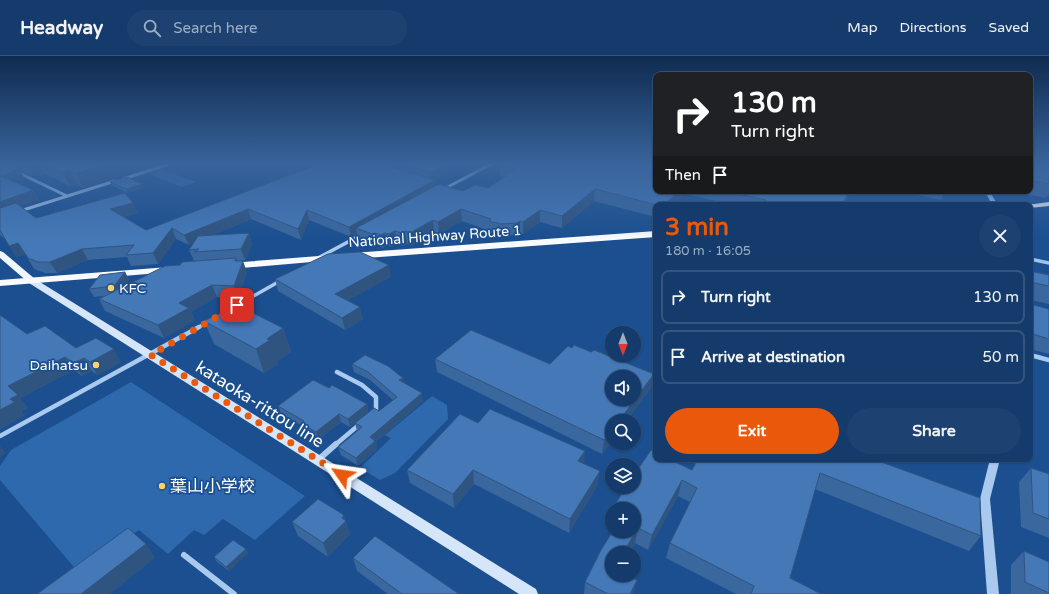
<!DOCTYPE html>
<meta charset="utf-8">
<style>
body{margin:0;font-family:"Varela Round","Noto Sans JP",sans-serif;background:#1d4271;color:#f1f3f6;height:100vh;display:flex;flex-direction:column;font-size:15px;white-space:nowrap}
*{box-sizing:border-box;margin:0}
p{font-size:13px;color:#9dadc1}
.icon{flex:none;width:22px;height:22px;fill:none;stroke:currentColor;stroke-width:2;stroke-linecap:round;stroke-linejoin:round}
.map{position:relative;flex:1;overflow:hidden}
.sheet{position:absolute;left:653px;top:146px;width:380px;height:260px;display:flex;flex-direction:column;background:#143b6b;border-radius:8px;box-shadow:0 1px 3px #0004,0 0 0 1px #33557e}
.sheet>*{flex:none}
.banner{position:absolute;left:653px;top:16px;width:380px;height:122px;border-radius:8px;box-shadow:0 1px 3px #0004,0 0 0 1px #33557e;background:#202124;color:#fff;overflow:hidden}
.needle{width:26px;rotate:180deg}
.controls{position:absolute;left:605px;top:270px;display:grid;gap:8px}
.controls a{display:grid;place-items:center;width:36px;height:36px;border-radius:50%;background:#143b6b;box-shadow:0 1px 3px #0004,0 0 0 1px #33557e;font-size:20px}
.pin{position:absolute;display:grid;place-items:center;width:34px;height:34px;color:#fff;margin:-17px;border-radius:8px;box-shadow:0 2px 6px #0006}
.me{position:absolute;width:44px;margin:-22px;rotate:302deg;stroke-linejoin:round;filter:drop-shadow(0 0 3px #0008)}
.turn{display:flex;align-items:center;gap:14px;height:84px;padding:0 12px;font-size:18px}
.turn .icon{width:52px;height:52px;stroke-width:2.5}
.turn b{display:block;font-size:28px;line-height:34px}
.then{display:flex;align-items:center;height:38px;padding:0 12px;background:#0003;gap:8px;font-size:15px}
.round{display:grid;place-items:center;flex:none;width:42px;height:42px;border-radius:21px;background:#1d4271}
.head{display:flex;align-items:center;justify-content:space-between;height:68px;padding:0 12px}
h1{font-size:24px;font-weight:700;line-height:30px;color:#ea580c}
.button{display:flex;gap:8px;margin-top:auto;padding:8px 12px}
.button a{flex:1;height:46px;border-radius:24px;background:#ea580c;color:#fff;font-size:16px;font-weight:700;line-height:46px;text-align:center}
.button a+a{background:#1d4271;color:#f1f3f6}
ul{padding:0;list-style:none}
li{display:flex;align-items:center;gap:12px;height:54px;margin:0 8px 6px;padding:0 4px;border:2px solid #33557e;border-radius:8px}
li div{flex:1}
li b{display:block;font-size:15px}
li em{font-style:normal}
header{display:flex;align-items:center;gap:24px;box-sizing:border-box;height:56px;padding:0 20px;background:#143b6b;border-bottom:1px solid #33557e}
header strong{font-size:19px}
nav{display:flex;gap:22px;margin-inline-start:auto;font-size:14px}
.search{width:280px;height:36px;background:#1d4271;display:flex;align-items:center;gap:10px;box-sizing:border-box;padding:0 14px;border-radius:22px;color:#9dadc1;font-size:15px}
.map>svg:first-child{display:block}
</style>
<header>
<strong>Headway</strong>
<div class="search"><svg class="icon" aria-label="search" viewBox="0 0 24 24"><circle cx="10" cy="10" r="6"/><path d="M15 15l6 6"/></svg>Search here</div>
<nav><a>Map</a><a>Directions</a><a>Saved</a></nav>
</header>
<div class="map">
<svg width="1049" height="538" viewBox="0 0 1049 538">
<rect width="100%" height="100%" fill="#1b4f8f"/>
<path fill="#2e69ad" d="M161 113 196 126 182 131 147 117Z
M131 326 305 440 255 484 223 463 204 479 194 474 168 498 139 474 78 516 0 424V410L11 394Z
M432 340 447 349 448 363 395 417 380 424 360 412 391 382 385 379Z"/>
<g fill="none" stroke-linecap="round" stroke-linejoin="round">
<path stroke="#9cc4f0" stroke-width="3.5" d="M1030 203 1049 207"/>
<path stroke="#a9c9ee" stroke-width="3" d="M19 117 67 140
M123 123 172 107
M444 133 493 107
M20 155 115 125
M359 180 361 179"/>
<path stroke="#a9c9ee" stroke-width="3.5" d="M318 202 361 179
M234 251 280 225
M197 272 210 265"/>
<path stroke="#a9c9ee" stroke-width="4.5" d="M1030 299 1049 304
M337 316 362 329 376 341V354L373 357
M0 380 199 271
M335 389 360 368"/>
<path stroke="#a9c9ee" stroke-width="6" d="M318 404 336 388
M184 499 234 538"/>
<path fill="#a9c9ee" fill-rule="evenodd" d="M985 135H989L998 149H992Z
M990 403H1000L990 443 999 538H987L980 443Z"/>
<path fill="#d6e6fa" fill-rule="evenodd" d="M29 223H35L536 533 538 538H519L29 227 28 225Z"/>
<path fill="#f0f6ff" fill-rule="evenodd" d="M0 195 3 196 35 223 36 225 35 227H29L0 202Z"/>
<path fill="#f8faff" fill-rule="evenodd" d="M1049 146V150L1030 152V149H1027Z
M656 175V181L352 203 347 200 352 197Z
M332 199 335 200 337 202 335 204 230 213 225 210 230 207Z
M169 211 174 214 172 216 0 230V224Z"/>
</g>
<path fill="#3a679d" d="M0 107H118L123 116 119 118 120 120 83 132 77 128 70 130 44 117 33 120 19 113 24 122 15 126 33 134 39 144 21 150 36 162 138 157 123 161 146 174 321 107H468L435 124 436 130 463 135 488 132 505 121 500 120V109L656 135H871L869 139 851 135 844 149H733L686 138 656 149V161L594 145 562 172 540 166 523 178 520 177 517 179 501 180 490 177V175L462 165 439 178 434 176 412 189 407 188 403 190 397 187 391 191 387 189 383 192 377 189 375 191 358 184 357 178 351 181 309 164 301 184 251 163 213 179 249 177 252 188 245 204 237 205 247 216 238 242 217 241 191 256 195 264 164 282 105 255 99 243 104 240 94 241 89 233 125 216 129 224 125 230 180 209 194 205 189 194 194 187 189 189 176 183 158 208 131 210 127 201 88 204 57 217H45L34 213 25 198 16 201 6 184 0 179Z
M1030 107H1049V140H1047L1046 142 1008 135H1030Z
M110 126 143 131 127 137 112 129Z
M897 135H945L941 144Z
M1030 215 1049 219V248L1030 244Z
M391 221 347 244 363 263 345 274 278 235 275 223Z
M1030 248 1049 253V298L1030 293Z
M0 259 27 278 121 306 97 319 92 315 82 320 74 314 20 342 28 352 21 355 25 359 0 373Z
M204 265 283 272 291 296 277 305 278 308 264 317 214 288Z
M572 292 591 296 654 318 651 332 612 365V385L602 398 437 316 435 303 550 308Z
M352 308 404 327 423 345 376 386 377 393 358 410 341 399 338 391 357 375 355 367 379 355 393 344 370 324 354 316Z
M329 332 367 348 368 356 350 371 341 366 319 383 304 374 302 370 281 357 278 350Z
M478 367 584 407 598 428 569 477 474 428 454 452 410 427 407 414Z
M651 394 656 397V403H669L692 414 695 408 684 403H873L980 442 981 480 969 495 815 433 790 522 821 538H736L666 502 670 487 690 446 678 440 648 494 635 487 629 497H612V519H628L637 524 633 538H584L585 526 601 494 613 475H634V453H612L626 431H634V419Z
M1031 412 1049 418V482L1021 471 1019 426Z
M612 453V474L608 471 610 456Z
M344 459 350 478 328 501 298 480 292 466Z
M246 493 248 497 229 515 217 506 214 501Z
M1024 495 1049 506V538H1011V509Z
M353 502 459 538H388L357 515Z"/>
<path fill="#305480" d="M26 107H39L44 117 33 120Z
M111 107H118L123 116 119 118 120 120 83 132 76 117Z
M449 107H468L432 126 431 116Z
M19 113 24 122 6 129 1 120Z
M70 114 77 128 70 130 62 116Z
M435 124 436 134 356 172 357 178 351 181 349 171Z
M142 128 143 131 127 137 126 133Z
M595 133 594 145 562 172V160Z
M33 134 39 144 0 158V146Z
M679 135H687L686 138 674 149H664Z
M849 135H851L844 149H843Z
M133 147 138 157 114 163 110 153Z
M248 153 251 163 189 189 184 179Z
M461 153 462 165 439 178 438 166Z
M307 154 309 164 301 184 298 173Z
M540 154V166L523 178V166Z
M433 164 434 176 412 189 410 177Z
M520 165V177L517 179V167Z
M172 172 176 183 158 208 153 197Z
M395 175 397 187 391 191 389 178Z
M405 175 407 188 403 190 402 177Z
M249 177 252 188 245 204 241 193Z
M375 177 377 189 375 191 372 178Z
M385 177 387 189 383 192 381 179Z
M18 187 25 198 16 201 9 190Z
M82 193 88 204 57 217 50 206Z
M236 202 240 213 243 205 247 216 238 242 234 230 235 205Z
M389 209 391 221 338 250 335 238Z
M125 216 129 224 119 238 114 230Z
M212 229 217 241 191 256 195 264 164 282 158 269 179 247Z
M360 251 363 263 345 274 342 262Z
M283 272 291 296 277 305 278 308 264 317 256 293 267 283Z
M114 293 121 306 97 319 90 306Z
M65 301 74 314 20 342 28 352 21 355 25 359 0 373V354L10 343 8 330Z
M84 302 92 315 82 320 74 307Z
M654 318 651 332 627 365H619Z
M403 322 405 330 399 324Z
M422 337 423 345 376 386 377 393 358 410 356 402 370 381Z
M367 348 368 356 350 371 348 363Z
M339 358 341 366 319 383 316 376Z
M612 374V385L602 398 604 384Z
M0 390 6 397 0 401Z
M585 395 584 408 578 405Z
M473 414 474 428 454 452 453 438Z
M600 415 598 428 569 477 570 463Z
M682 424 678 440 648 494 652 479Z
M344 459 350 478 328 501 323 487 342 462Z
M638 472 635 487 629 497H623Z
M146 488 155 502 110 538H81Z
M246 493 248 497 229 515 226 511Z
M637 524 633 538H630Z"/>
<path fill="#4478b7" stroke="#305480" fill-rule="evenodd" d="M0 107H7L19 113 1 120 33 134 0 146Z
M45 107H111L76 117 70 114 62 116Z
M321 107H379L435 124 349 171 307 154 298 173 248 153 184 179 172 172 153 197 126 199 134 189 82 193 50 206H38L28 202 18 187 9 190 0 174V152L16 147 36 162 125 137 133 147 110 153 146 174Z
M399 107H449L431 116Z
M504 107H656V135H679L664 149H657L595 133 562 160 540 154 523 166 520 165 517 167 501 168 489 165 491 163 461 153 438 166 433 164 410 177 405 175 402 177 395 175 389 178 385 177 381 179 375 177 372 178 356 172 439 128 463 135 475 129 488 132 516 113 500 109Z
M1030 107H1049V128L1030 124Z
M127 121 142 128 126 133 110 126Z
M724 135H849L843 148 825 149H771L766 144Z
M249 177 241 193 194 196 199 193 189 194 198 180Z
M360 196 389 209 335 238 360 251 342 262 275 223 328 198Z
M236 202 235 205H243L234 230 212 229 179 247 189 252 158 269 99 243 165 210 180 209 182 206Z
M1030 215 1049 219V230L1030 226Z
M125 216 114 230 89 233 100 219Z
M1030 248 1049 253V283L1030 277Z
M237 249 283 272 267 283 270 284 256 293 204 265Z
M0 259 27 278 45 270 76 292 96 282 114 293 90 306 84 302 74 307 65 301 8 330 18 339 10 343 15 346 0 354Z
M471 274 550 308 568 290 572 292 574 289 591 296 594 294 654 318 619 365H612V374L604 384 435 303ZM612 321H634V343H612Z
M365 299 388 310 403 322 399 324 422 337 370 381 375 385 356 402 338 391 362 371 355 367 374 352 379 355 397 341 368 316 352 308Z
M313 324 329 332 332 329 367 348 348 363 339 358 316 376 301 367 304 365 278 350Z
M490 353 585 395 578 405 600 415 570 463 473 414 453 438 407 414 460 358 478 367Z
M651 394 656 397V403H669L692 414 698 403H873L980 442 981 480 820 417 790 522 821 538H751L754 530 670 487 697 432 682 424 652 479 638 472 623 497H612V519H628L637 524 630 538H608L585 526 601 494 613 475H634V453H612L626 431H634V419Z
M1031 412 1049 418V463L1033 457Z
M318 443 344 459 342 462 346 465 323 487 292 466Z
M128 472 146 488 81 538H37Z
M375 480 459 538H402L353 502Z
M233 484 246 493 226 511 214 501Z
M1024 495 1049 506V537L1025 526Z"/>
<linearGradient id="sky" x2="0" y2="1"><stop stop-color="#0f2b4f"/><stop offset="0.59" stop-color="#39639b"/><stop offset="1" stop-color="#39639b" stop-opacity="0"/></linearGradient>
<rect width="1049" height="182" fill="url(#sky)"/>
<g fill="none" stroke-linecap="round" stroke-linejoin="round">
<path stroke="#ea580c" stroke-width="7" stroke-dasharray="0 12.6" d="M237 249 151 299 342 419"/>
</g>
<g fill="#ffd166" stroke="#1b4f8f" stroke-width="1.5">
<circle cx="111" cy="232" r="4"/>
<circle cx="96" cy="309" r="4"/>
<circle cx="162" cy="430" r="4"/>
</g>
<g text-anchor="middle" stroke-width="3.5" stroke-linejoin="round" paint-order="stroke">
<g font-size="14" fill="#fff" stroke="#1b4f8f">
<text transform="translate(435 180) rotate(-4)" y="5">National Highway Route 1</text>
</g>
<g font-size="14" fill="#fff" stroke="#1b4f8f" text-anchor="start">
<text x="119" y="237">KFC</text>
<text x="88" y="314" text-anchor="end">Daihatsu</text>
</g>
<g font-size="17" fill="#fff" stroke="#1b4f8f">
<text transform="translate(260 348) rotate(32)" y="6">kataoka-rittou line</text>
</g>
<g font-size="17" fill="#fff" stroke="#1b4f8f" text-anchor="start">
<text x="170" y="436">葉山小学校</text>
</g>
</g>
</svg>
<div class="controls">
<a><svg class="needle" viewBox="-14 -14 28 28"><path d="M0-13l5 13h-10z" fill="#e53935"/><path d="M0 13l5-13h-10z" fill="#9dadc1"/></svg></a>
<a><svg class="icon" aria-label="sound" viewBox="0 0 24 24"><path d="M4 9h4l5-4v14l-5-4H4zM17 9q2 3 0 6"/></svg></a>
<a><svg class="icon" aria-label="search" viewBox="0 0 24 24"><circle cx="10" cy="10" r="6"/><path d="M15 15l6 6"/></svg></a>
<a><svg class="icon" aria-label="layers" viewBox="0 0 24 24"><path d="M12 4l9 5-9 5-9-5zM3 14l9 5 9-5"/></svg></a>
<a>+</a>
<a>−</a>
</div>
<div class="pin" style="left:237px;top:249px;background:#d93025"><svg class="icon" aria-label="arrive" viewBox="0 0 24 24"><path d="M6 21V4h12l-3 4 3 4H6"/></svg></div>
<svg class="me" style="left:342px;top:419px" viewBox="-20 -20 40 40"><path d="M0-17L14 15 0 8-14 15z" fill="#ea580c" stroke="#fff" stroke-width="4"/></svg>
<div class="banner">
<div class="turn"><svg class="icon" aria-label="right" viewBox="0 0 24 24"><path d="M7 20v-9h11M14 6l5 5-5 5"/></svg><div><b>130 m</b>Turn right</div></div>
<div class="then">Then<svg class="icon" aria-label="arrive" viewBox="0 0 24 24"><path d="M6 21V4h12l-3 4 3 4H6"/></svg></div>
</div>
<section class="sheet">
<div class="head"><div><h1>3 min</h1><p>180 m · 16:05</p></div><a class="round"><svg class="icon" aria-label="close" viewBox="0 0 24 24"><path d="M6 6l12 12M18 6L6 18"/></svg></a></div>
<ul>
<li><svg class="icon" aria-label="right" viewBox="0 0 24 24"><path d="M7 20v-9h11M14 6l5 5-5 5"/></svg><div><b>Turn right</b></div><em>130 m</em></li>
<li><svg class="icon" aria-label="arrive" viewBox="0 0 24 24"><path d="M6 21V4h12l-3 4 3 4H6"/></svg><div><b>Arrive at destination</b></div><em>50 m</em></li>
</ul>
<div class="button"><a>Exit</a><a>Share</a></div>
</section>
</div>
